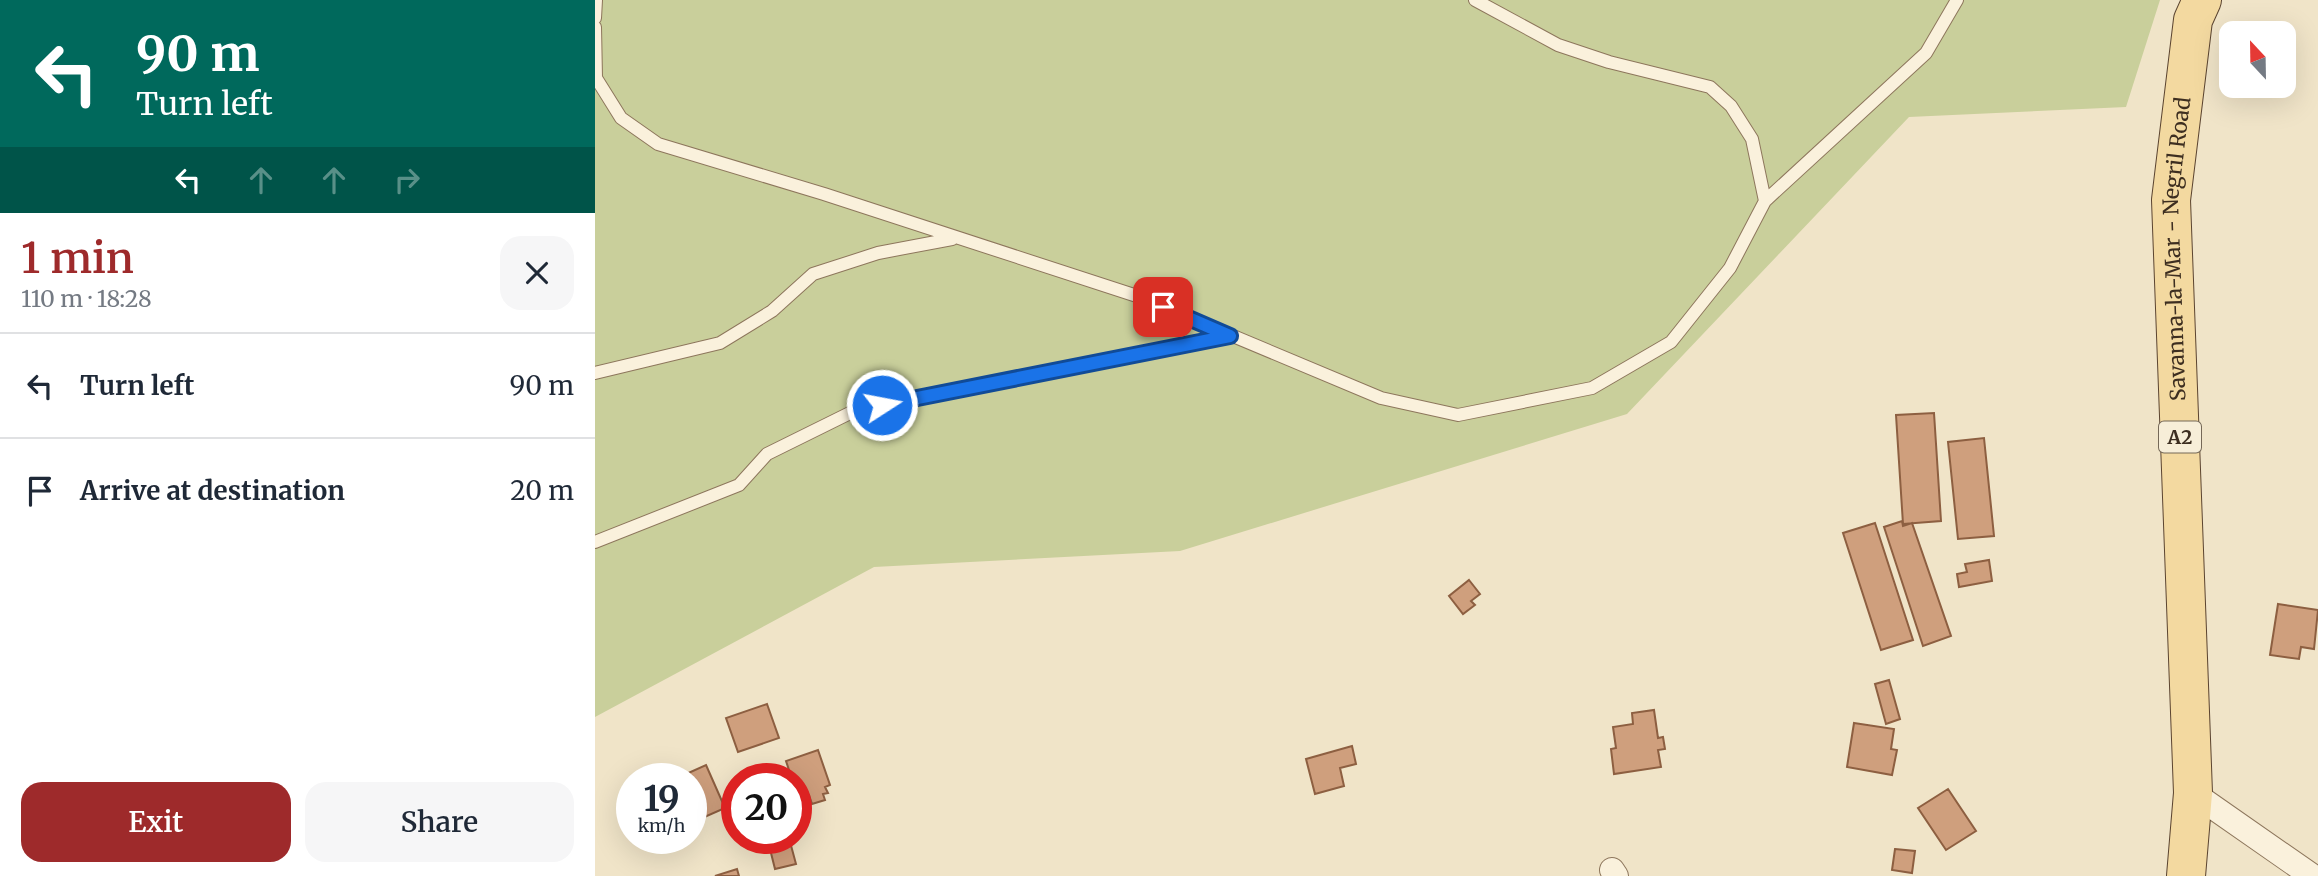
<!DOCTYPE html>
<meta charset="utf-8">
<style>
body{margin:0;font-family:Merriweather,serif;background:#f6f6f7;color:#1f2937;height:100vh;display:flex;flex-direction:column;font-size:26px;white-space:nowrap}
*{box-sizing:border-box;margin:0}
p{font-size:23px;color:#747a83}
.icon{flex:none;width:38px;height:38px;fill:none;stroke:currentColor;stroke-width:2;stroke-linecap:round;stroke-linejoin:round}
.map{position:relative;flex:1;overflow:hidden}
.details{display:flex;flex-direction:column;background:#fff;width:595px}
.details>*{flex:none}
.hud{background:#00695c;color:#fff;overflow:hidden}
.needle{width:46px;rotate:338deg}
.controls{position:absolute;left:1624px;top:21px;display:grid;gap:14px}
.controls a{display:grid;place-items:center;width:77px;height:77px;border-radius:14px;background:#fff;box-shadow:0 7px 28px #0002;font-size:35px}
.speed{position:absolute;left:21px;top:763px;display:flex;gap:14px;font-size:35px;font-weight:700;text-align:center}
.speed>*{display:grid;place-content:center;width:91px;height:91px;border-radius:50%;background:#fff;box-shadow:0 7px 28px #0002;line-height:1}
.speed small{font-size:18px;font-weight:400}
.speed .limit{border:10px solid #d22;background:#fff;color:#111}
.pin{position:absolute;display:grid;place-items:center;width:60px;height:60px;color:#fff;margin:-30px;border-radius:14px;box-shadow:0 4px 10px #0006}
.me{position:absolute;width:77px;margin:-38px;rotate:79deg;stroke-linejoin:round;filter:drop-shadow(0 0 5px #0008)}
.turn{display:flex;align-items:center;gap:24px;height:147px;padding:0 21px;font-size:32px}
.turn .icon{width:91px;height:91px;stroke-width:2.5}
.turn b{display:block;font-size:49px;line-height:60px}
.lanes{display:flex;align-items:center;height:66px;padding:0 21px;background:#0003;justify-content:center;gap:35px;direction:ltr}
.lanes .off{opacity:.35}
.round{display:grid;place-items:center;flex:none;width:74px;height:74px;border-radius:21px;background:#f6f6f7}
.summary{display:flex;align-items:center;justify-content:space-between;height:119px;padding:0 21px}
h1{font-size:42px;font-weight:600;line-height:52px;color:#9e2a2b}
.button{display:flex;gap:14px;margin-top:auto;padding:14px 21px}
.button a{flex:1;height:80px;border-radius:21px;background:#9e2a2b;color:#fff;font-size:28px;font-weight:600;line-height:80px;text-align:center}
.button a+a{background:#f6f6f7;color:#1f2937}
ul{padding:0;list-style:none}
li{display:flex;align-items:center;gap:21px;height:105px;padding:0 21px;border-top:2px solid #e0e1e3}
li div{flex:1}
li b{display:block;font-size:26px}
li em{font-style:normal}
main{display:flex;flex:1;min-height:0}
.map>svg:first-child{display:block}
</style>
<main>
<section class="details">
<div class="hud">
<div class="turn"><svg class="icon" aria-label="left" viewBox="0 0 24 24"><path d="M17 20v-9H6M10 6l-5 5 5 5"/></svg><div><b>90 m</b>Turn left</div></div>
<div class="lanes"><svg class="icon" aria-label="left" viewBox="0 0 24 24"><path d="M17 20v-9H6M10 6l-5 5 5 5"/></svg><svg class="icon off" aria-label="ahead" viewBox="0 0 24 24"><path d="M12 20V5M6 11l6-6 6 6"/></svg><svg class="icon off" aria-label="ahead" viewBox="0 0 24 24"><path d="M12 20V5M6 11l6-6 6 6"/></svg><svg class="icon off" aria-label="right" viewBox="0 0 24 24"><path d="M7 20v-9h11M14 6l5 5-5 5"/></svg></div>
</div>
<div class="summary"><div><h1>1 min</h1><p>110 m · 18:28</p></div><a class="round"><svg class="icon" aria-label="close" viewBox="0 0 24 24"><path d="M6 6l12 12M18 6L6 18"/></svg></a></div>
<ul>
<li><svg class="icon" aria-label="left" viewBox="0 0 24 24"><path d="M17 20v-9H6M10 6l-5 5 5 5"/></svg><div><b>Turn left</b></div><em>90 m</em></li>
<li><svg class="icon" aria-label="arrive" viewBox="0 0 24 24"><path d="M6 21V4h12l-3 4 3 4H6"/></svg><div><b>Arrive at destination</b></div><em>20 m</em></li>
</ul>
<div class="button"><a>Exit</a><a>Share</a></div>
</section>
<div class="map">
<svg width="1723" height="876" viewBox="0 0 1723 876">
<rect width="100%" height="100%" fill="#f0e4c8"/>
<path fill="#c9cf9b" d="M0 0H1565L1531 107 1314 117 1032 414 585 551 279 567 0 717Z"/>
<path fill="#cf9f7d" stroke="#8d5f41" stroke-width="2" d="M1339 413 1346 521 1308 524 1301 415Z
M1389 438 1399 536 1363 539 1353 442Z
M1307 521 1308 526 1317 523 1356 636 1328 646 1289 527Z
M1280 523 1318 640 1286 650 1248 533Z
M1394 560 1397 581 1364 587 1362 574 1372 572 1370 564Z
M874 580 885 594 876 601 880 605 868 614 854 596Z
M1683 604 1723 610 1719 649 1706 647 1704 659 1675 655Z
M1294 680 1305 719 1291 724 1280 684Z
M172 704 184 738 143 752 131 718Z
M1059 710 1063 738 1068 737 1070 749 1063 750 1066 767 1019 774 1016 749 1021 748 1018 727 1038 724 1037 713Z
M1259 723 1299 729 1296 749 1302 750 1297 775 1252 767Z
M757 746 761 764 745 768 749 786 720 794 711 759Z
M223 750 235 785 230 787 233 793 228 794 230 800 217 804 214 795 204 799 201 779H197L191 761Z
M111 765 130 808 96 823V779H80Z
M1353 789 1381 831 1351 850 1323 808Z
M184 838H194L201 864 180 869 173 841Z
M1300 849 1320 851 1317 873 1297 870Z
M142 869 144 876H120Z"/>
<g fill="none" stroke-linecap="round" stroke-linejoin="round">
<defs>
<path id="lane" d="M0 18 1 0
M0 27 1 78 26 118 63 144 229 194 545 297 786 398 863 415 997 388 1076 342 1135 268 1170 201 1157 139 1136 106 1115 87 1014 62 963 45 880 0
M1170 201 1331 53 1362 0
M0 373 125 343 177 311 218 274 283 253 357 239
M0 542 144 485 172 454 261 410 635 336"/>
<path id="street" d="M1598 793 1717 876
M1017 870 1021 876"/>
<g id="primary">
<path id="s1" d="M1591 876 1598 793 1576 200 1598 20 1607 0"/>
</g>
</defs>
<use href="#lane" stroke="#8d765c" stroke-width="14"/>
<use href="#street" stroke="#8d765c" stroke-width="26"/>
<use href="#primary" stroke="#5b4430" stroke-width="40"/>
<use href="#lane" stroke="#faf1dc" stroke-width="12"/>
<use href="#street" stroke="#faf1dc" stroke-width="24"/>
<use href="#primary" stroke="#f3d9a0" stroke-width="38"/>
</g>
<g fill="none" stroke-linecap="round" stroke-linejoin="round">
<defs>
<path id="route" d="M287 405 635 336 568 307"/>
</defs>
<use href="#route" stroke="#114b97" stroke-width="18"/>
<use href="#route" stroke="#1a73e8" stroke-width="12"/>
</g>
<g text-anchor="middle" stroke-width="5" stroke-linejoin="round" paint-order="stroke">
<rect fill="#f7eed8" stroke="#756857" stroke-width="2" x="1564" y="421.5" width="42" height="31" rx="5"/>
<g font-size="19" font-weight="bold" fill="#3d2e20">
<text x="1585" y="444">A2</text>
</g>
<g font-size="21" fill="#3d2e20" stroke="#f7eed8">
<text dy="7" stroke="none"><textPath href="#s1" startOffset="628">Savanna-la-Mar - Negril Road</textPath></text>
</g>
</g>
</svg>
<div class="controls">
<a><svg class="needle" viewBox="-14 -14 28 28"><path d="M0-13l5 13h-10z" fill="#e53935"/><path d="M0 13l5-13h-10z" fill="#747a83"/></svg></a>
</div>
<div class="speed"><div>19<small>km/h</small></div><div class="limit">20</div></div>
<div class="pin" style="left:568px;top:307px;background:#d93025"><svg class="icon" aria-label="arrive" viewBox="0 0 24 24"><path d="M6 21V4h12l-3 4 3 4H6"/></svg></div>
<svg class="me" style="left:287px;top:405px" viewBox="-20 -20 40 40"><circle r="17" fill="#1a73e8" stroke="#fff" stroke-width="3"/><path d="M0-11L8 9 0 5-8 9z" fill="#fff"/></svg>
</div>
</main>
